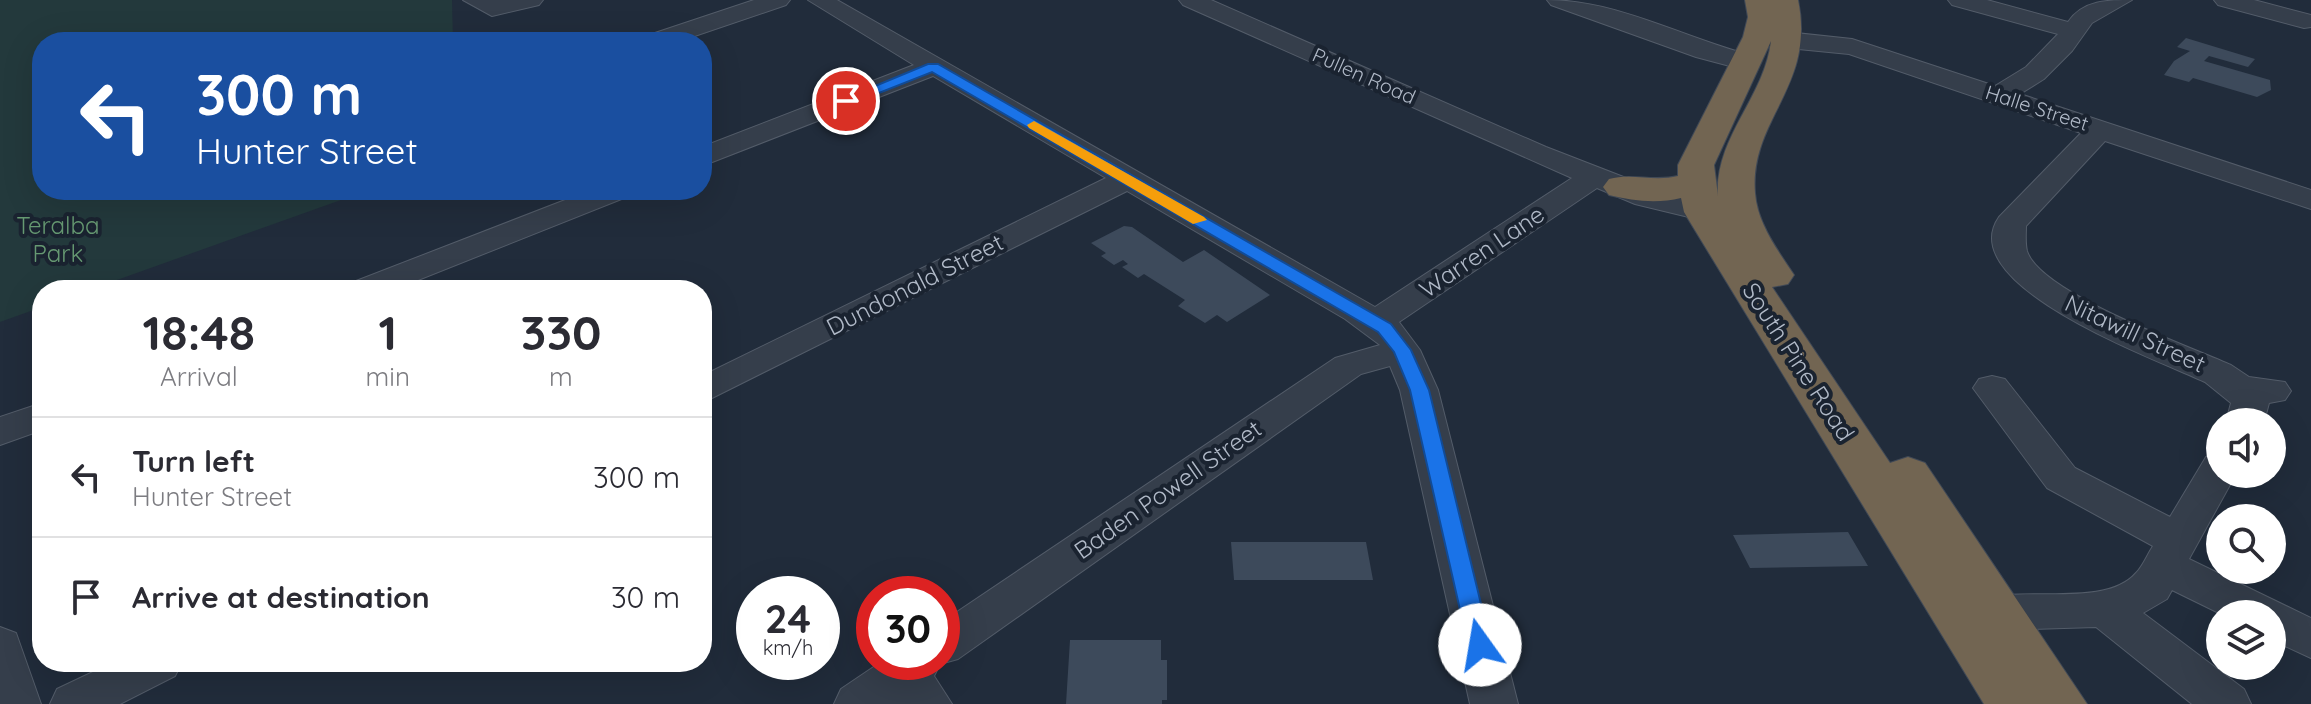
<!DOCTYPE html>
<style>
body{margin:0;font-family:Quicksand,sans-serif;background:#f2f2f3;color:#2b2b33;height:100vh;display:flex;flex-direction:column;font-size:30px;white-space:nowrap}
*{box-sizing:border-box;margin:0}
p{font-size:26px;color:#7c7c81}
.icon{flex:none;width:44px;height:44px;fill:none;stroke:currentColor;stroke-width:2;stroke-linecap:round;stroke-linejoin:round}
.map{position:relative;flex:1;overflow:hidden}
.details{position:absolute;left:32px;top:280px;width:680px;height:392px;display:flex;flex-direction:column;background:#fff;border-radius:32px;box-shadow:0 8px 32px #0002}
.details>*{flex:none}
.hud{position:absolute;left:32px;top:32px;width:680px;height:168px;border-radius:32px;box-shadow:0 8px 32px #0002;background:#1a4fa0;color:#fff;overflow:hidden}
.controls{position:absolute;left:2206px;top:408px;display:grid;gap:16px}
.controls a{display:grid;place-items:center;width:80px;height:80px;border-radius:50%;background:#fff;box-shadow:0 8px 32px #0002;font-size:40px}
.speed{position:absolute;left:736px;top:576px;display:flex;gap:16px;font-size:40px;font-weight:700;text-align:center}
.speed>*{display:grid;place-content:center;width:104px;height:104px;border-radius:50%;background:#fff;box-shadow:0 8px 32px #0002;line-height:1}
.speed small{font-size:20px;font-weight:400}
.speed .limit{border:12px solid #d22;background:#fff;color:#111}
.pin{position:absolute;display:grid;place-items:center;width:68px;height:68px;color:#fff;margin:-34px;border:4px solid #fff;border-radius:50%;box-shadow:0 2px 8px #0007}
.me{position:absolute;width:88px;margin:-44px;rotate:347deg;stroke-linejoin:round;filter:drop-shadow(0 0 6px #0008)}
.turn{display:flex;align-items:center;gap:28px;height:168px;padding:0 32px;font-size:36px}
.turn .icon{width:104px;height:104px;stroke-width:2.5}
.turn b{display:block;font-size:56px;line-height:68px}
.eta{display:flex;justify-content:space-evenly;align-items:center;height:136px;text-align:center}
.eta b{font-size:48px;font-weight:700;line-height:56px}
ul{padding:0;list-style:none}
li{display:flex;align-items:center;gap:24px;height:120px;padding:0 32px;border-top:2px solid #e1e1e2}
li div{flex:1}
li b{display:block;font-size:30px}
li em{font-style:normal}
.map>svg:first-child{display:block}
</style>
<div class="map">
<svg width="2311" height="704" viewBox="0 0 2311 704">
<rect width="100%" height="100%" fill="#212c3b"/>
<path fill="#23393c" d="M0 0H452L453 42H42V190H369L89 290H42V307L0 322Z"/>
<path fill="#3d4a5b" d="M2186 38 2255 59 2248 67 2209 56 2204 61 2270 80 2271 90 2257 97 2193 78 2189 82 2164 75 2174 61 2190 51 2177 47Z
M1124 226 1132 227 1183 262 1204 250 1270 295 1227 322 1217 315 1205 323 1178 306 1185 300 1144 274 1138 278 1122 267 1128 264 1123 260 1114 265 1101 256 1106 253 1091 243Z
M1848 532 1868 566 1750 568 1733 535Z
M1231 542H1366L1373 580H1234Z
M1070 640H1161V660H1167V700H1162V704H1066Z"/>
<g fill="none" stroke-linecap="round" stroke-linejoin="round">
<defs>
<path id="minor" d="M463 0H543L539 5 492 16Z
M754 0H790L786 5 677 42H639L643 37Z
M808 0H837L1375 307 1572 178 1183 5 1179 0H1211L1546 147 1657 190 1741 211 1746 218 1741 225 1730 227 1635 204 1597 188 1399 322 1420 350 1438 390 1518 704H1470L1400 390 1390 366 1361 374 958 659 940 664 934 676 952 704H834L841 689 881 662H942V622L1335 358 1380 345 1345 319 1127 191 702 403V376L1106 178 933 76 702 166V147L914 65Z
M1547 0C1618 0 1686 39 1754 56L1758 62 1745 70 1696 57 1551 5Z
M1948 0H1987L2068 22C2083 0 2108 0 2132 0L2092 23 2072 51 2044 79 2020 94 2311 190V209L2105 141 2026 226C2026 233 2025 243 2027 251 2040 293 2189 346 2231 365L2249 377 2285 382 2291 391 2285 400 2269 403 2264 422H2226L2231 403 2205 382C2163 362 1951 286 1999 217L2081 133 1849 54 1758 45 1745 37 1758 29 1852 39 1995 86 2026 67 2058 34 1952 5Z
M2214 0H2254L2311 15V27L2304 28 2218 5Z
M591 190H633L629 196 393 290H346L351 283Z
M1992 376 2005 379 2075 468 2170 517 2206 457 2220 453V474H2236L2189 559 2311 618V658L2272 640V614H2221L2172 590 2167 599 2143 613 2244 689 2251 704H2192L2096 627 1999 630 1983 625 1977 612 1983 599C2024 586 2106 608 2136 573 2143 566 2147 555 2153 546L2047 488 1973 388 1979 379Z
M42 403V430L0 445V417Z
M0 627 16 633 41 704H0Z
M114 662H182L175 676 120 704H50L57 689Z"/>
<path id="highway" d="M1745 0H1798C1816 87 1749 119 1755 193 1757 223 1778 251 1794 275L1788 284 1772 287 1890 463 1908 457 1925 463 2087 704H1984L1684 212 1681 198C1657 204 1633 201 1609 195L1603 187 1609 179C1632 173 1654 182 1678 176V165L1743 37 1748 17ZM1771 41C1765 97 1714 138 1718 196L1714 165Z"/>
</defs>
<use href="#minor" stroke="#535c69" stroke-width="2"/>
<use href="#highway" stroke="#404956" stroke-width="2"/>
<use href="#minor" fill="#353e4b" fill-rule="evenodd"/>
<use href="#highway" fill="#726552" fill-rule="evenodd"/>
</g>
<path fill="#1a73e8" stroke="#114b97" stroke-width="2" d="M928 64H938L1391 324 1411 350 1429 390 1491 645 1488 652 1480 655 1472 652 1468 645 1410 390 1394 352 1378 332 932 72 851 104 839 101Z"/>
<path fill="#f59e0b" d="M1034 121 1204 217 1207 220 1193 224 1029 128 1027 125Z"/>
<g text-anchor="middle" stroke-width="8" stroke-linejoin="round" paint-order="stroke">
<g font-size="20" fill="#b0b9c7" stroke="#1a2330">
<text transform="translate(1364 76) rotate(24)" y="7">Pullen Road</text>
<text transform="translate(2037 108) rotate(18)" y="7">Halle Street</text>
</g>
<g font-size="24" fill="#669972" stroke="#1a2330">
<text x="58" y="234">Teralba<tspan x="58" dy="28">Park</tspan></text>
</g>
<g font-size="24" fill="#b0b9c7" stroke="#1a2330">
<text transform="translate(1482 252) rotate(-34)" y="8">Warren Lane</text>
<text transform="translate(915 285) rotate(-27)" y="8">Dundonald Street</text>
<text transform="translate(2135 334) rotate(25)" y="8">Nitawill Street</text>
<text transform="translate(1798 362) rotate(57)" y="8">South Pine Road</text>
<text transform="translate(1168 490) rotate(-35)" y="8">Baden Powell Street</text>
</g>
</g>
</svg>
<div class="controls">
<a><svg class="icon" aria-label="sound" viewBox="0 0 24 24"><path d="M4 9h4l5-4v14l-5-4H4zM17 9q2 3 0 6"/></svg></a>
<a><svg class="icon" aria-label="search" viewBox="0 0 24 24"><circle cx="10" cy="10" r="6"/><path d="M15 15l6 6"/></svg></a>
<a><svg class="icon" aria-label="layers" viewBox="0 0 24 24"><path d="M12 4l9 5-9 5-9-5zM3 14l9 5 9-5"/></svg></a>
</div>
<div class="speed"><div>24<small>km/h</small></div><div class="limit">30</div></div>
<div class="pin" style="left:846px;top:101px;background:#d93025"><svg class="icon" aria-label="arrive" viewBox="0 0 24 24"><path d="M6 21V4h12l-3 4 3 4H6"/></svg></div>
<svg class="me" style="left:1480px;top:645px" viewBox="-20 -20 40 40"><circle r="19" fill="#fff"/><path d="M0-13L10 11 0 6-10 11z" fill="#1a73e8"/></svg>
<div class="hud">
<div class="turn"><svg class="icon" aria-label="left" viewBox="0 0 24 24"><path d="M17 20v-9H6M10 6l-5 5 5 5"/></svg><div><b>300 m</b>Hunter Street</div></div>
</div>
<section class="details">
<div class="eta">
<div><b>18:48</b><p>Arrival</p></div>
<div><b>1</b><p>min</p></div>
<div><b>330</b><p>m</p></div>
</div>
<ul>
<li><svg class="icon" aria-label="left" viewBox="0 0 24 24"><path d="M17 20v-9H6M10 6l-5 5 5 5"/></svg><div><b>Turn left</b><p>Hunter Street</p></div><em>300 m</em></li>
<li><svg class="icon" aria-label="arrive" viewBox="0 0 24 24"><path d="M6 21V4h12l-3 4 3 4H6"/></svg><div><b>Arrive at destination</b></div><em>30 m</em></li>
</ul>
</section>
</div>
